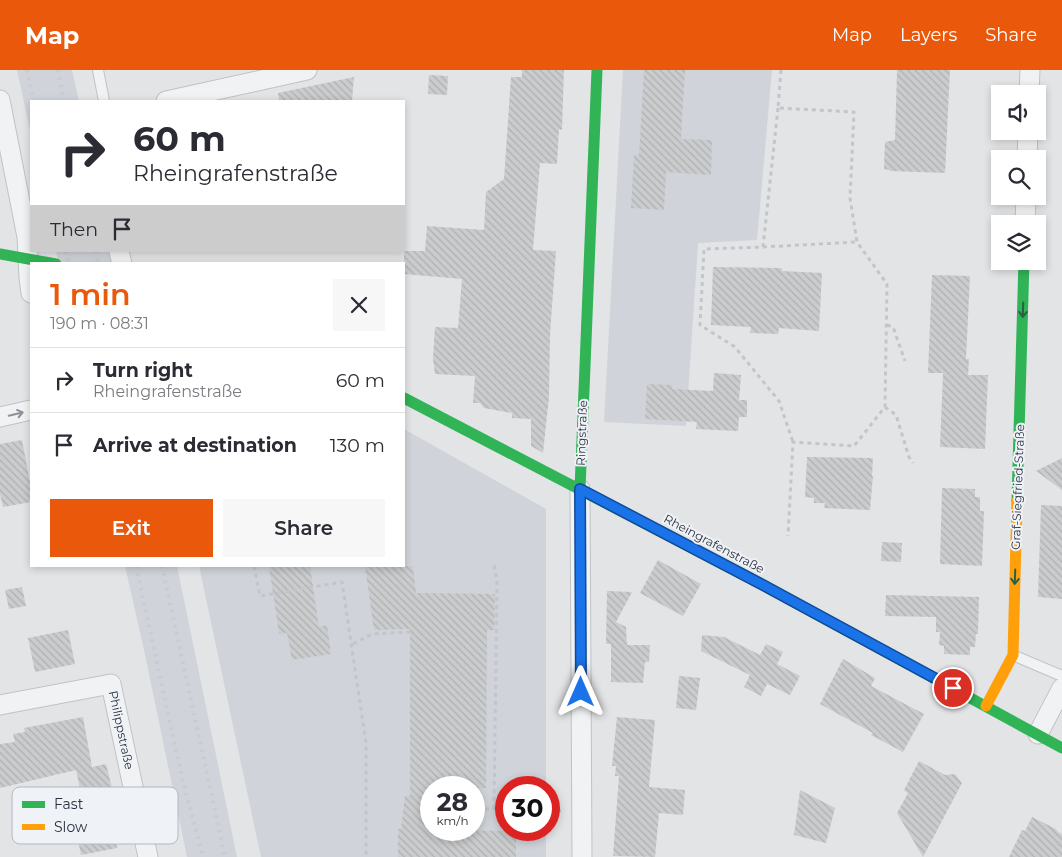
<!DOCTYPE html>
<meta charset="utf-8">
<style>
body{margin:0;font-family:Montserrat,sans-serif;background:#f7f7f7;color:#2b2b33;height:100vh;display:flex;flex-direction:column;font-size:19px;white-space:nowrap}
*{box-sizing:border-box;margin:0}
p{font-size:16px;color:#7c7c81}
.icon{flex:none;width:28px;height:28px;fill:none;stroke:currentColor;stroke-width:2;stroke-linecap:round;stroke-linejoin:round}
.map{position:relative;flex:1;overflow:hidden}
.panel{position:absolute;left:30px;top:192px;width:375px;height:305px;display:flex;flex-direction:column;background:#fff;border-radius:0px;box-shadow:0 2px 8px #0003}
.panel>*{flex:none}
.hud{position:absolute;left:30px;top:30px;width:375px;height:152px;border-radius:0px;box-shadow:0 2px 8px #0003;background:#fff;color:#2b2b33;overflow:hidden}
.fabs{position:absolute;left:991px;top:15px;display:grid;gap:10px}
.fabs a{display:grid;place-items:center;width:55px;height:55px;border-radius:0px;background:#fff;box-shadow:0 2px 8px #0003;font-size:25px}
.speed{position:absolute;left:420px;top:706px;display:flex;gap:10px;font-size:25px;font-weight:700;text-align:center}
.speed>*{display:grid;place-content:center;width:65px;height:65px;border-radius:50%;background:#fff;box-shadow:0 2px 8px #0003;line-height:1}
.speed small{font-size:12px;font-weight:400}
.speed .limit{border:8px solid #d22;background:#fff;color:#111}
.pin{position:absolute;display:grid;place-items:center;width:42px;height:42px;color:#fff;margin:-21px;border:2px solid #fff;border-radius:50%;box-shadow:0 1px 5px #0007}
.me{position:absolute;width:55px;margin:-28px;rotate:0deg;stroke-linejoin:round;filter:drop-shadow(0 0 4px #0008)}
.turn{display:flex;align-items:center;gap:18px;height:105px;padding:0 20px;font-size:22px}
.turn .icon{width:65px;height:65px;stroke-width:2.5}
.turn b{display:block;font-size:35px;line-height:42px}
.then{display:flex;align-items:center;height:48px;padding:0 20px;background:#0003;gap:10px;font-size:19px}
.round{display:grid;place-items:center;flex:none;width:52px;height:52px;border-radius:0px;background:#f7f7f7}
.headline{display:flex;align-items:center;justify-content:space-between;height:85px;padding:0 20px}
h1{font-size:30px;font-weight:600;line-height:38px;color:#ea580c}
.button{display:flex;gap:10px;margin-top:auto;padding:10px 20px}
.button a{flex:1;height:58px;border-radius:0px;background:#ea580c;color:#fff;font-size:20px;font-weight:600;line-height:58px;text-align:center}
.button a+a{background:#f7f7f7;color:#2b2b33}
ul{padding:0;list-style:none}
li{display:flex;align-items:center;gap:15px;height:65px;padding:0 20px;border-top:1px solid #e1e1e2}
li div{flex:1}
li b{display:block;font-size:19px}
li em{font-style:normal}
header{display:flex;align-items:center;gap:30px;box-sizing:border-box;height:70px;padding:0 25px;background:#ea580c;color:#fff}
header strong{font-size:24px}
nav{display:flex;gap:28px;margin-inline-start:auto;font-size:18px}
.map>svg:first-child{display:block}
</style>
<header>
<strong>Map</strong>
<nav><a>Map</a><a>Layers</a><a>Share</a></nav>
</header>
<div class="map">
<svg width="1062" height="787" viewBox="0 0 1062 787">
<defs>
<pattern id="building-back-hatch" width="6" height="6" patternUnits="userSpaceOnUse" patternTransform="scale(1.25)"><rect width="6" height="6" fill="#caccce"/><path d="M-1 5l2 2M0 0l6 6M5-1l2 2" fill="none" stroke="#aeb0b2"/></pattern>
</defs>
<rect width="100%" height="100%" fill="#e2e4e6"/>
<path fill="#d0d3d9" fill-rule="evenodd" d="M17 0H72L79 31H31V65Z
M623 0H772L757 170 698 173 686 356 604 352Z
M56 181H111L114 194H59Z
M404 359 546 439V717L506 718V760H546V787H261L199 496H404ZM431 718H474V760H431Z
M125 496H177L237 787H187L144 580Z"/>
<path fill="url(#building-back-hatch)" d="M522 0H564L562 60 559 59 557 94 540 93 533 180 556 181 550 265 549 327 543 383 531 376V349L512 348V343L484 338 480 333H473L475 306 435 304 433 289 435 257 458 258 462 209 404 204V181H425L427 156 484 160 486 122 504 109 511 7H522Z
M644 0H685L681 69 712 70 711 105 666 102 664 140 631 138 634 85H639Z
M897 0H950L945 103 890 101V100L884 99 885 72 895 70Z
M429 5 448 6 447 25 428 24Z
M354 7 352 31H279L278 23Z
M713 197 782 198V201L822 203 819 261 779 258 778 264 750 263 751 257 711 255Z
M932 205 970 206 966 289H969L968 305H988L985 379 940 377 943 303H928Z
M714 303 741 305 739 330H747V347H739L738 361 696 359 697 352 645 349 647 314 672 315V319L713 321Z
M22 370 31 418V432L3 437 0 424V374Z
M807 387 873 388 872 406H873L870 440 824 438 825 433H814V428L805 427Z
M1062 388V420L1036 401Z
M942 418 975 419V427H980V441H984L982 496 940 494Z
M1041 435 1062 436V529L1038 527Z
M882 472 902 473 901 492 881 491Z
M658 490 701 514 683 546 640 523Z
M269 496H310L319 557 327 555 331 584 292 590 287 563 279 564Z
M365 496H413L416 523 495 524 494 560H487L486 718H431V760L516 761V787H398V759H401L405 726H410V559L374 560Z
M22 517 26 536 9 539 5 520Z
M607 521 632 522 616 552 626 557 627 575H650L649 592H645L643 613 611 612V574H606V572V573Z
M886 525 979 527 978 564H976L975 577H970V585L944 584V576L939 575 940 562H936V547L885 546Z
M68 560 75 594 35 602 28 568Z
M702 565 724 567 760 585 766 574 783 582 777 594 800 606 790 625 767 614 761 626 744 617 750 605 701 581Z
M843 589 875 608 871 616 924 644 903 682 871 665 873 663 820 634Z
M679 606 700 608 696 640 676 638Z
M83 647 92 697 106 694 114 726H112L121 769 116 770 117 778 81 785 75 756 85 753V752L87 751 76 700 0 718V674L15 672 13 664 25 662 24 658Z
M617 647 655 650 649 717 685 720 683 745 659 743 655 787 613 786 619 706H615L616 696H612Z
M919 691 945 705 955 704 962 713 923 787 897 743 908 723 904 720Z
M800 720 835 738 826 773 794 765Z
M1032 747 1056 759 1058 762 1062 764V787H1009L1022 760 1025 761Z"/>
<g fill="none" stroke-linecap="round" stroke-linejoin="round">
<defs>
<path id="lane" d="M98 0 104 31
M1015 586 1062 606"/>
<path id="street" d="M1029 24 1030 0
M0 30 27 167 29 208 31 223
M166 31 307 0
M1027 89 1028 61
M1025 154 1026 126
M119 181 122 194
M0 347 31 340
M580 419 582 787
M0 635 111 614 148 787
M1038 664 1062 618"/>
</defs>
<use href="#lane" stroke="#c0c2c4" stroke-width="12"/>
<use href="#street" stroke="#c0c2c4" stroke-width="21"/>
<path stroke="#c3c5ca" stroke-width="3" stroke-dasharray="4 4" stroke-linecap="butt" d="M781 0 778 38 854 42 850 128 857 172 887 214 885 337 854 376 793 372 788 466
M778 38 763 177 704 179 700 255 735 277 779 331 793 372
M763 177 857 172
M887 255 893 257 905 291
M885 337 896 345 909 387 913 393
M254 496 260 526 342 512 366 673V787
M353 574 372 564 410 562
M485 739H506
M494 739 497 511 494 495
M549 740 564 741"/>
<use href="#lane" stroke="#f1f2f3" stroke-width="10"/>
<use href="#street" stroke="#f1f2f3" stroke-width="19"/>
<path stroke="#30b455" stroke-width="11" d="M0 184 56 194
M404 328 763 515 1062 678
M580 419 597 0
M1017 431 1024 191"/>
<path stroke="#ff9f0a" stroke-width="11" d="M986 636 1013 585 1017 431"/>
<path stroke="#cacbce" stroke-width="4" stroke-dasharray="2.5 5" stroke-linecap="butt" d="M27 0 34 31
M58 0 64 31
M66 181 69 194
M96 181 98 194
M136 496 183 712 203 787
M162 496 225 787"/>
</g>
<defs><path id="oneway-shaft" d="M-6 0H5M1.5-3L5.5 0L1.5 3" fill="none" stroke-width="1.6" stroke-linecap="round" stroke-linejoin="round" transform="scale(1.25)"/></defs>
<g stroke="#2b5e47">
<use href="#oneway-shaft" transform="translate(1023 240) rotate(92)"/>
<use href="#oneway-shaft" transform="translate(1015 507) rotate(92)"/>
</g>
<use stroke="#8d9199" href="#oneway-shaft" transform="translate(16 344) rotate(-13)"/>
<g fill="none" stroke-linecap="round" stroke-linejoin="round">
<defs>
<path id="route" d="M581 622 580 419 763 515 953 618"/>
</defs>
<use href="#route" stroke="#114b97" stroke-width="12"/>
<use href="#route" stroke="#1a73e8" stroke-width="9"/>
</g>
<g text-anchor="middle" stroke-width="4" stroke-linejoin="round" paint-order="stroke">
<g font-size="12" fill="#29303f" stroke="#eff2f6">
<text transform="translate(582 363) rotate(-88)" y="4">Ringstraße</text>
<text transform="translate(1018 417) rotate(-88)" y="4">Graf-Siegfried-Straße</text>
<text transform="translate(714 474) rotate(28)" y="4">Rheingrafenstraße</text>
<text transform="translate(121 660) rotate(78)" y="4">Philippstraße</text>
</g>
</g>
<rect x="12" y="717" width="166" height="57" rx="8" fill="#eff2f6" stroke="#b4b8bf" stroke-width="1"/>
<rect x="22" y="731" width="23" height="7" fill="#30b455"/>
<rect x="22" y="754" width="23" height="6" fill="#ff9f0a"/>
<g font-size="14" fill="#29303f">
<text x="54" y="739">Fast</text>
<text x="54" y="762">Slow</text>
</g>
</svg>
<div class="fabs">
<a><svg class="icon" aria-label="sound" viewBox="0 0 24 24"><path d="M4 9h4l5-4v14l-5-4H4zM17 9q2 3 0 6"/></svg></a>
<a><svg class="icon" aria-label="search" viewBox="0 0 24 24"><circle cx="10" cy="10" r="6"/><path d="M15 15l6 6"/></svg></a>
<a><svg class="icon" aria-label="layers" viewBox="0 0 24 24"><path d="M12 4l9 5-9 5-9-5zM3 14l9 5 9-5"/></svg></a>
</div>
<div class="speed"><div>28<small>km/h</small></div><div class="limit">30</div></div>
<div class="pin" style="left:953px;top:618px;background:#d93025"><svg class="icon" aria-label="arrive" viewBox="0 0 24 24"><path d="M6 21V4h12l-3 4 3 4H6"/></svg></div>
<svg class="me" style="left:581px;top:622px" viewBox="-20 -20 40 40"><path d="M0-17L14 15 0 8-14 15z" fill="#1a73e8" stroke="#fff" stroke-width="4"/></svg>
<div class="hud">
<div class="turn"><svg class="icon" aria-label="right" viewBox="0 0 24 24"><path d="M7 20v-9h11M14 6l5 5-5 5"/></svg><div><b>60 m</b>Rheingrafenstraße</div></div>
<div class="then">Then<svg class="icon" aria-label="arrive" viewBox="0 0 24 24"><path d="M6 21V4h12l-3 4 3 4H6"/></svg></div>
</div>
<section class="panel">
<div class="headline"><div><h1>1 min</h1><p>190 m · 08:31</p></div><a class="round"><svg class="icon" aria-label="close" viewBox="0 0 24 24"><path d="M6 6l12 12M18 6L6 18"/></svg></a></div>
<ul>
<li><svg class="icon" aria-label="right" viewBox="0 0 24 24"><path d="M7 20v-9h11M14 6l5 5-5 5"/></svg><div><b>Turn right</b><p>Rheingrafenstraße</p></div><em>60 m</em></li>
<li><svg class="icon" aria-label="arrive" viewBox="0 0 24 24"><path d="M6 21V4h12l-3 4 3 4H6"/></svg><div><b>Arrive at destination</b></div><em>130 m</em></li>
</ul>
<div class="button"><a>Exit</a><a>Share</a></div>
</section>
</div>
